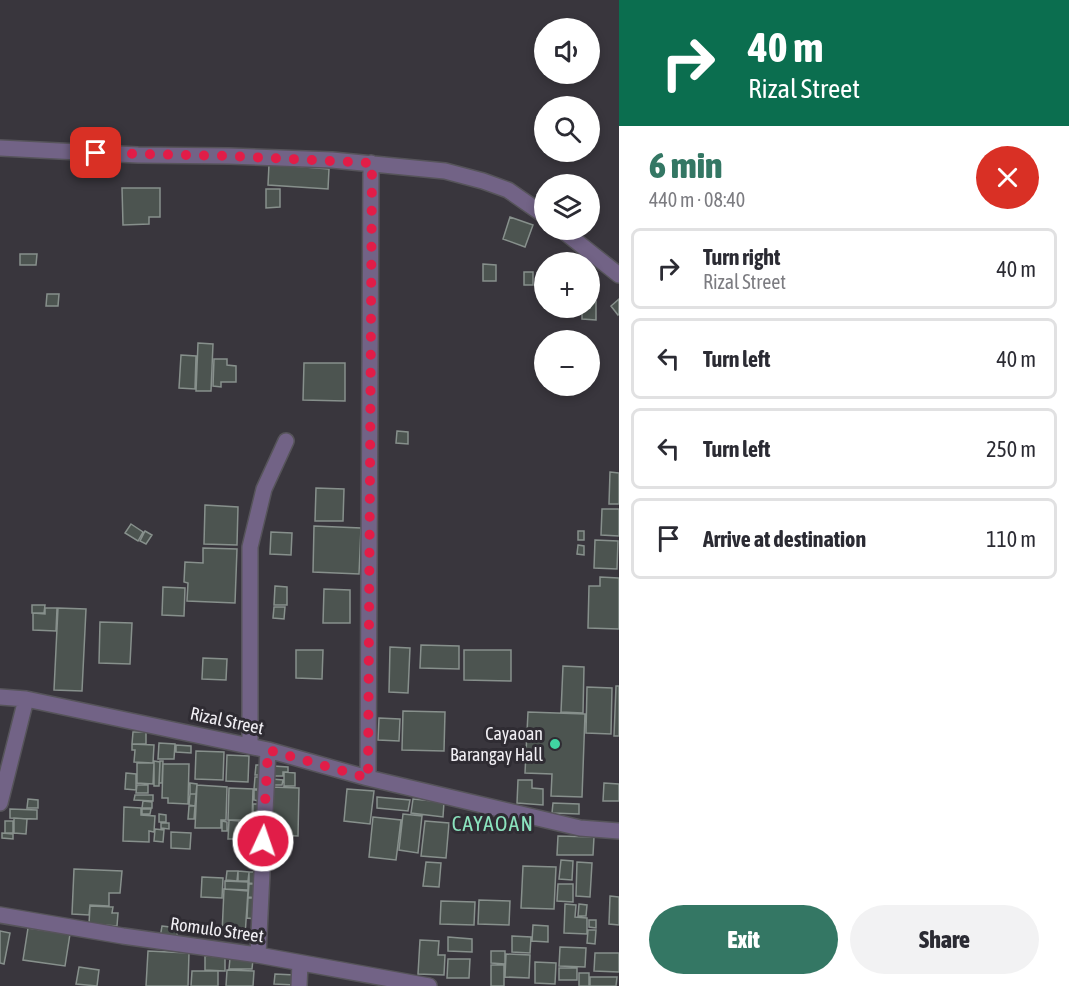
<!DOCTYPE html>
<meta charset="utf-8">
<style>
body{margin:0;font-family:"Asap Condensed",sans-serif;background:#f2f2f3;color:#2b2b33;height:100vh;display:flex;flex-direction:column;font-size:22px;white-space:nowrap}
*{box-sizing:border-box;margin:0}
p{font-size:20px;color:#7c7c81}
.icon{flex:none;width:33px;height:33px;fill:none;stroke:currentColor;stroke-width:2;stroke-linecap:round;stroke-linejoin:round}
.map{position:relative;flex:1;overflow:hidden}
.panel{display:flex;flex-direction:column;background:#fff;width:450px}
.panel>*{flex:none}
.top-card{background:#0b6e4f;color:#fff;overflow:hidden}
.tools{position:absolute;left:534px;top:18px;display:grid;gap:12px}
.tools a{display:grid;place-items:center;width:66px;height:66px;border-radius:50%;background:#fff;box-shadow:0 3px 9px #0003;font-size:30px}
.pin{position:absolute;display:grid;place-items:center;width:51px;height:51px;color:#fff;margin:-26px;border-radius:12px;box-shadow:0 3px 9px #0006}
.me{position:absolute;width:66px;margin:-33px;rotate:3deg;stroke-linejoin:round;filter:drop-shadow(0 0 4px #0008)}
.turn{display:flex;align-items:center;gap:21px;height:126px;padding:0 30px;font-size:27px}
.turn .icon{width:78px;height:78px;stroke-width:2.5}
.turn b{display:block;font-size:42px;line-height:51px}
.round{display:grid;place-items:center;flex:none;width:63px;height:63px;border-radius:32px;background:#f2f2f3}
.head{display:flex;align-items:center;justify-content:space-between;height:102px;padding:0 30px}
h1{font-size:36px;font-weight:800;line-height:45px;color:#347764}
.primary-button{display:flex;gap:12px;margin-top:auto;padding:12px 30px}
.primary-button a{flex:1;height:69px;border-radius:36px;background:#347764;color:#fff;font-size:24px;font-weight:800;line-height:69px;text-align:center}
.primary-button a+a{background:#f2f2f3;color:#2b2b33}
ul{padding:0;list-style:none}
li{display:flex;align-items:center;gap:18px;height:81px;margin:0 12px 9px;padding:0 18px;border:3px solid #e1e1e2;border-radius:9px}
li div{flex:1}
li b{display:block;font-size:22px}
li em{font-style:normal}
main{display:flex;flex:1;min-height:0}
.map>svg:first-child{display:block}
</style>
<main>
<div class="map">
<svg width="619" height="986" viewBox="0 0 619 986">
<rect width="100%" height="100%" fill="#39363d"/>
<path fill="#4c5450" stroke="#87908c" stroke-width="1.5" d="M269 164 329 169 328 189 268 185Z
M122 188H160V217H149V224L123 225Z
M266 189H280V207L266 208Z
M510 217 533 225 525 247 503 239Z
M20 254H37L36 265H20Z
M483 264 496 265V281H483Z
M524 272H533V285H524Z
M47 294H59L58 306H46Z
M619 299V314L618 315 611 306Z
M590 301H596V320L582 319V313L576 312V308H590Z
M556 308H573L572 316 556 315Z
M198 343 213 344 211 391H196Z
M181 355 196 356 195 389 179 388Z
M214 359H227V365L236 366V382H221V387L213 386Z
M304 363H345V401L303 400Z
M397 431 408 432V444L396 443Z
M610 472 619 473V504H609Z
M316 488 344 489 343 521H315Z
M205 505 238 507 237 545 204 544Z
M602 509H619V536L601 535Z
M131 524 143 532 138 541 125 533Z
M314 526 361 528 359 574 313 572Z
M145 531 152 535 146 544 140 541Z
M578 531H584V540H578Z
M271 532 292 533 291 555 270 554Z
M595 540 618 541 617 569 594 568Z
M578 545 584 546V555L577 554Z
M203 548 237 549 235 603 187 601 188 583 184 582 185 562 203 563Z
M600 577 619 578V629L588 628 589 586H600Z
M275 586 287 587V605H274Z
M163 587 185 588 184 616 162 615Z
M324 589 350 590V623H323Z
M32 605H45L44 613H32Z
M274 607H285L284 619 273 618Z
M45 608H57L56 631 33 630V613L45 614Z
M58 608 86 609 82 691 54 690Z
M100 622 132 623 130 664 99 663Z
M421 645 459 646V669L420 668Z
M390 647 410 648 408 693 389 692Z
M296 650H323L322 679 296 678Z
M464 650H511V681L464 680Z
M203 658 227 659 226 680 202 679Z
M563 666 584 667 583 713 561 712Z
M616 686H619V736H614Z
M587 687 612 688 611 734 586 733Z
M403 711 445 712 444 751 402 750Z
M528 712 585 714 582 797 551 796 552 774 525 773Z
M379 718 400 719 399 741 378 740Z
M133 732H146V744H132Z
M159 743 175 744 174 759H158Z
M132 744 154 745 153 763 134 762 135 750H132Z
M176 745 191 746V753L176 752Z
M196 751 224 752 223 780 195 779Z
M227 755 249 756 248 782 226 781Z
M154 761 160 762 159 786H154Z
M160 761H163L162 783H159Z
M137 763H154L153 784 137 783Z
M163 764H189L188 804 168 803V798H162Z
M256 765H261L260 775H255Z
M273 766 288 767V772H283V776H272Z
M284 772 295 773V786H284Z
M126 773 136 774V790L125 789Z
M255 777H260V789H254Z
M272 779 283 780 282 785H272Z
M518 780H532V788L543 789V805L517 803Z
M190 783 197 784 196 794H190Z
M604 783 619 784V801H603Z
M137 785H148V793H136Z
M197 785 227 787 226 820H221V828H195Z
M271 787 299 788 298 836 269 835Z
M229 788 253 789 252 820H228Z
M347 789 374 791 370 824 344 821Z
M254 790H259V801L254 800Z
M190 794H196L195 806 189 805Z
M135 795H153V801L134 800Z
M377 797 410 800 408 811 377 808Z
M28 799 38 800V808H27Z
M413 799 444 802 443 817 411 813Z
M143 801 152 802V808H142Z
M553 803 579 804V814L552 813Z
M253 804H259L258 813H253Z
M189 806H195L194 819H188Z
M124 807 141 808V815L155 816 154 832 149 831V842L123 841Z
M10 809 37 810V819L10 818Z
M142 809H151L150 814H142Z
M159 814 166 815V822H159Z
M403 814 422 816 418 853 399 850Z
M373 817 401 820 396 860 369 857Z
M14 818 27 819 26 834 14 833Z
M229 820 239 821V839H228Z
M5 821H13V833H5Z
M222 821 227 822V831H222Z
M425 821 449 823 446 858 421 856Z
M161 823H169V829L161 828Z
M240 825H250V839H246L245 848H239Z
M155 829 164 830 163 842 154 841Z
M171 832 191 833 190 849 171 848Z
M2 833 13 834V839L2 838Z
M558 836 594 837 593 855H557Z
M561 860 573 861 572 880 559 879Z
M426 862 441 863 439 887 423 886Z
M577 862 592 863 590 897 576 896Z
M523 866 556 867 554 909 521 908Z
M74 869 122 871 120 893H109V906L90 905 89 915 72 914Z
M227 871H238L237 881 226 880Z
M238 871 249 872 248 881H238Z
M249 872H260L259 884 249 883Z
M202 877 223 878 222 898 201 897Z
M225 881 248 882V890L225 889Z
M249 884H259V898L248 897Z
M558 884H573V902L557 901Z
M224 889 248 891 245 936 222 934Z
M610 896 619 897V925L609 924Z
M248 898H258L257 919 247 918Z
M479 900 510 901 509 925 478 924Z
M441 901 475 902 474 925 440 924Z
M565 904 576 905 575 917 587 918V934L564 933Z
M579 904 587 905 586 916H578Z
M90 906 113 907 112 913H118L117 926 89 924Z
M589 920H596V928L589 927Z
M533 925 548 926V942L532 941Z
M162 926 178 928 176 941 160 938Z
M28 928 70 934 65 966 23 960Z
M588 930H596L595 944 587 943Z
M0 931 10 933 4 964 0 963Z
M512 936 531 937 530 953 512 952Z
M448 937 472 939V952L448 951Z
M420 940 439 941 438 955H445L444 975 418 974Z
M560 947 586 948 585 967 559 966Z
M148 951 189 953 188 986H146Z
M491 951H505V964L491 963Z
M595 953H619V972L594 971Z
M506 954 530 955 529 978 505 977Z
M205 956 225 957V971L205 970Z
M230 958 253 959 252 969H229Z
M448 959H470L469 978H447Z
M535 962 556 963 555 984 535 983Z
M491 965H504V986H491Z
M79 967 99 970 97 986 76 984Z
M559 968H577V980H559Z
M227 970 254 971 253 986H226Z
M192 971H218V986H191Z
M579 973H589V986H579Z
M275 974 295 975V985L274 984Z
M590 977H617L616 986H590Z"/>
<g fill="none" stroke-linecap="round" stroke-linejoin="round">
<defs>
<path id="minor" d="M0 148 138 155 229 156 332 160 445 171 483 181 508 190 544 215
M562 230 619 275
M0 697 26 699 268 750 368 778 580 828 619 831
M250 746V547L264 489 286 441
M368 778 371 163
M0 803 26 699
M0 915 123 936 258 955 429 986
M258 955 268 750
M299 986 300 963"/>
</defs>
<use href="#minor" stroke="#56545a" stroke-width="18"/>
<use href="#minor" stroke="#726386" stroke-width="15"/>
</g>
<g fill="none" stroke-linecap="round" stroke-linejoin="round">
<path stroke="#e11d48" stroke-width="10" stroke-dasharray="0 18" d="M96 153 230 156 372 163 368 778 268 750 263 841"/>
</g>
<circle fill="#40d4a1" stroke="#2f2c33" stroke-width="2" cx="555" cy="744" r="6"/>
<g text-anchor="middle" stroke-width="6" stroke-linejoin="round" paint-order="stroke">
<g font-size="18" fill="#f1eff4" stroke="#2f2c33">
<text transform="translate(227 721) rotate(12)" y="6">Rizal Street</text>
<text transform="translate(217 930) rotate(8)" y="6">Romulo Street</text>
</g>
<g font-size="18" fill="#f1eff4" stroke="#2f2c33" text-anchor="end">
<text x="543" y="740">Cayaoan<tspan x="543" dy="21">Barangay Hall</tspan></text>
</g>
<g font-size="21" letter-spacing="1.5" fill="#8be3be" stroke="#2f2c33">
<text x="493" y="831">CAYAOAN</text>
</g>
</g>
</svg>
<div class="tools">
<a><svg class="icon" aria-label="sound" viewBox="0 0 24 24"><path d="M4 9h4l5-4v14l-5-4H4zM17 9q2 3 0 6"/></svg></a>
<a><svg class="icon" aria-label="search" viewBox="0 0 24 24"><circle cx="10" cy="10" r="6"/><path d="M15 15l6 6"/></svg></a>
<a><svg class="icon" aria-label="layers" viewBox="0 0 24 24"><path d="M12 4l9 5-9 5-9-5zM3 14l9 5 9-5"/></svg></a>
<a>+</a>
<a>−</a>
</div>
<div class="pin" style="left:96px;top:153px;background:#d93025"><svg class="icon" aria-label="arrive" viewBox="0 0 24 24"><path d="M6 21V4h12l-3 4 3 4H6"/></svg></div>
<svg class="me" style="left:263px;top:841px" viewBox="-20 -20 40 40"><circle r="17" fill="#e11d48" stroke="#fff" stroke-width="3"/><path d="M0-11L8 9 0 5-8 9z" fill="#fff"/></svg>
</div>
<section class="panel">
<div class="top-card">
<div class="turn"><svg class="icon" aria-label="right" viewBox="0 0 24 24"><path d="M7 20v-9h11M14 6l5 5-5 5"/></svg><div><b>40 m</b>Rizal Street</div></div>
</div>
<div class="head"><div><h1>6 min</h1><p>440 m · 08:40</p></div><a class="round" style="background:#d93025;color:#fff"><svg class="icon" aria-label="close" viewBox="0 0 24 24"><path d="M6 6l12 12M18 6L6 18"/></svg></a></div>
<ul>
<li><svg class="icon" aria-label="right" viewBox="0 0 24 24"><path d="M7 20v-9h11M14 6l5 5-5 5"/></svg><div><b>Turn right</b><p>Rizal Street</p></div><em>40 m</em></li>
<li><svg class="icon" aria-label="left" viewBox="0 0 24 24"><path d="M17 20v-9H6M10 6l-5 5 5 5"/></svg><div><b>Turn left</b></div><em>40 m</em></li>
<li><svg class="icon" aria-label="left" viewBox="0 0 24 24"><path d="M17 20v-9H6M10 6l-5 5 5 5"/></svg><div><b>Turn left</b></div><em>250 m</em></li>
<li><svg class="icon" aria-label="arrive" viewBox="0 0 24 24"><path d="M6 21V4h12l-3 4 3 4H6"/></svg><div><b>Arrive at destination</b></div><em>110 m</em></li>
</ul>
<div class="primary-button"><a>Exit</a><a>Share</a></div>
</section>
</main>
